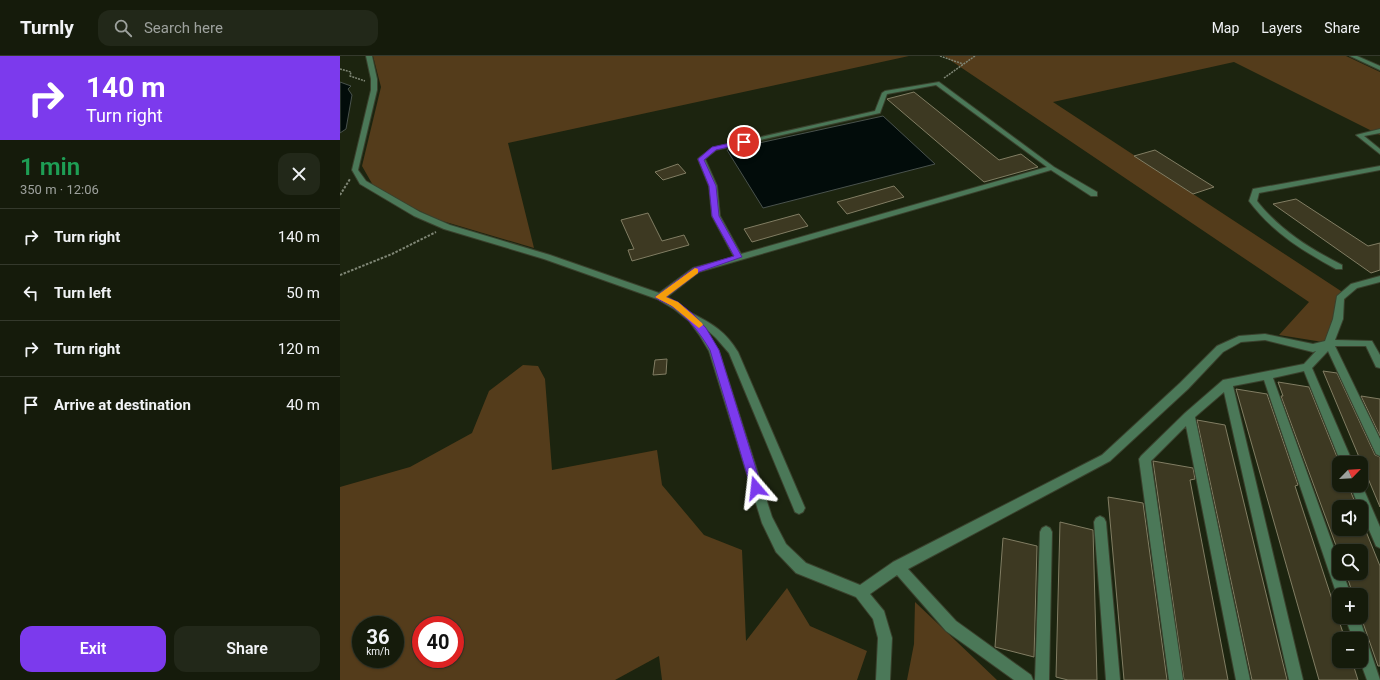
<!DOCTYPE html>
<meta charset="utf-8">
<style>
body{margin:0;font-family:Roboto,sans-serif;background:#222819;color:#f1f3f6;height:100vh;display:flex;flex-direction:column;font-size:15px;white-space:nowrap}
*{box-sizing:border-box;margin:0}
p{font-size:13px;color:#9da19d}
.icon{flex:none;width:22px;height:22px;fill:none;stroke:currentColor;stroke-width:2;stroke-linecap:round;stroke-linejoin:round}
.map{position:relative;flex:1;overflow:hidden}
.details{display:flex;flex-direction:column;background:#151b0b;width:340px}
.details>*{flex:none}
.top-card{background:#7c3aed;color:#fff;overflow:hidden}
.needle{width:26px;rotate:65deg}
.buttons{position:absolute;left:992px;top:400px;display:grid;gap:8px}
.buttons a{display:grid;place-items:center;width:36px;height:36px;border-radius:8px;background:#151b0b;box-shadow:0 1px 3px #0004,0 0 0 1px #34392c;font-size:20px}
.speed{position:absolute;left:12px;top:560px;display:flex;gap:8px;font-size:20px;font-weight:700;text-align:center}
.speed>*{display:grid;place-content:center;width:52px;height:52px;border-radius:50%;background:#151b0b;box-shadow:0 1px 3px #0004,0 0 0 1px #34392c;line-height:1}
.speed small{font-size:10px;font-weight:400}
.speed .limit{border:6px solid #d22;background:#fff;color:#111}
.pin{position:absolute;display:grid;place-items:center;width:34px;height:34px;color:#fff;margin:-17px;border:2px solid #fff;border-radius:50%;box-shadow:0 1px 4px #0007}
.me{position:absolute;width:44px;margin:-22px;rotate:343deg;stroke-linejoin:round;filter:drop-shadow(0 0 3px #0008)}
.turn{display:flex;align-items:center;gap:14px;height:84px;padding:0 20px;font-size:18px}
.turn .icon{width:52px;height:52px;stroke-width:2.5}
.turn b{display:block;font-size:28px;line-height:34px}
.round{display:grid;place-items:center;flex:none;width:42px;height:42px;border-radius:12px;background:#222819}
.headline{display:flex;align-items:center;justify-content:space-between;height:68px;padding:0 20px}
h1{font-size:24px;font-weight:600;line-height:30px;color:#1e9e55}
.button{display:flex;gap:8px;margin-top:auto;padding:8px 20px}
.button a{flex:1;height:46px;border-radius:12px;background:#7c3aed;color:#fff;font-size:16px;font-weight:600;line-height:46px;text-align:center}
.button a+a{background:#222819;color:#f1f3f6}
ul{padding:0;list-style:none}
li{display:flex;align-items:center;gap:12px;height:56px;padding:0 20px;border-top:1px solid #34392c}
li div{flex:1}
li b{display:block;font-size:15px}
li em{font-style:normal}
header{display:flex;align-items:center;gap:24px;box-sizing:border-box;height:56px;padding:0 20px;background:#151b0b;border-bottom:1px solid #34392c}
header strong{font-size:19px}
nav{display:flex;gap:22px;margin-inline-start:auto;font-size:14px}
.search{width:280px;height:36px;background:#222819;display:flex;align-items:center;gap:10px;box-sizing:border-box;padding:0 14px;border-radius:12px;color:#9da19d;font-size:15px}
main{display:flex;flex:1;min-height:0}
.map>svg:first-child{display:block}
</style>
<header>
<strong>Turnly</strong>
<div class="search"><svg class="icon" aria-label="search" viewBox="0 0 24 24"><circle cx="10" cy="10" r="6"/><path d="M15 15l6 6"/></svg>Search here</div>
<nav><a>Map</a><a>Layers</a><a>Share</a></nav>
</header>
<main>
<section class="details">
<div class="top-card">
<div class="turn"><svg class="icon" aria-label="right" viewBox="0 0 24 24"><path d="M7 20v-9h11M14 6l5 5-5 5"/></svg><div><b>140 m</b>Turn right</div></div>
</div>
<div class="headline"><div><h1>1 min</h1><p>350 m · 12:06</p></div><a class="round"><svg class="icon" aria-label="close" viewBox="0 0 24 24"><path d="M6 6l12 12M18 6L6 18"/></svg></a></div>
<ul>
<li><svg class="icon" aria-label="right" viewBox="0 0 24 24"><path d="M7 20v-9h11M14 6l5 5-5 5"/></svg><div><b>Turn right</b></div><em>140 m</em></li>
<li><svg class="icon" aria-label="left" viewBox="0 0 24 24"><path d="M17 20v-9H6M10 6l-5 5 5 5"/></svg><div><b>Turn left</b></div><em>50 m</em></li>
<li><svg class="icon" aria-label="right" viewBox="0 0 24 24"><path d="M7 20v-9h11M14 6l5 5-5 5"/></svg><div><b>Turn right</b></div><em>120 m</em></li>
<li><svg class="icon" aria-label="arrive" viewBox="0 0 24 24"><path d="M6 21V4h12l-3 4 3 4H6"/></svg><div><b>Arrive at destination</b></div><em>40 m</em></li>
</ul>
<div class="button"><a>Exit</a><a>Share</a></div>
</section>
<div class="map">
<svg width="1040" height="624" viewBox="0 0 1040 624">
<rect width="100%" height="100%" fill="#1c240f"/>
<path fill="#543c1b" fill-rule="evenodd" d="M33 0H569L168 87 194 192 99 164 48 140 34 131 22 110 41 31Z
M604 0H1006L1040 16V79L894 6 713 46 1007 239 989 287 939 279 969 246Z
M183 309 198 310 205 323 212 414 317 394 322 429 364 479 402 494 406 585 447 532 470 570 527 595 517 624H322L319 600 275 624H0V431L70 411 132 377 149 335ZM21 569H55V603H21ZM81 569H115V603H81Z
M575 546 657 624H567L574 588Z"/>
<path fill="#020c0a" stroke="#49524d" d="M0 26 11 30 8 33 12 39 6 73 0 77Z
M543 60 595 108 423 152 387 94Z"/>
<path fill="#3d3922" stroke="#817d63" d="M574 36 659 104 681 98 698 111 644 126 547 43Z
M815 94 874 131 853 138 794 100Z
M338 108 346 117 323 124 315 116Z
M554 130 564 141 507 158 497 146Z
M956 143 1028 190 1040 187V214L1031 217 933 148Z
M308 157 322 185 344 179 349 189 292 205 288 194 294 193 281 164Z
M459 158 468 170 412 186 404 173Z
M327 303 326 318 313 319 315 304Z
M983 315 997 317 1035 399 1040 401V451Z
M938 326 969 331 999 406V429H1008L1017 451H999V473H1025L1040 510V610H1038L1021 561V539H1013L1006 517H1021V495H998L941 340H943Z
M896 333 927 338 958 429 955 430 1005 583H999V605H1012L1018 624H979Z
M1021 340 1040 343V380Z
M857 364 885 369 947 624H912Z
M813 405 853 412 855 423 850 424 888 624H844Z
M768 441 803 447 827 624H784Z
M720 466 753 474 757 624H728L716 621Z
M663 482 697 490 694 601 655 591Z"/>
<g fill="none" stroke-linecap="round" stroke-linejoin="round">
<defs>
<path id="minor" d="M26 0H32L37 23V34L18 114 26 125 80 156 110 169 210 199 319 237 353 212 394 201 372 160 369 130 358 103 359 102 372 92 535 55 542 37 545 35 599 26 714 111 757 136V140H751L711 114 359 216 327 241C336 245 344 254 353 258 373 268 386 276 398 296L465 452 463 456 459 458 455 456 389 297 376 282 363 270 379 295 432 461 446 488 466 507 520 529 553 506 762 399 840 327 877 290 899 280 925 278 973 288 985 285 993 263 997 240 1011 228 1040 220V226L1017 232 1004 243 1003 263 995 284 1032 285 1040 299V312L1036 311 1026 290H995L1040 383V400L1036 398 988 295 972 312 1013 407H1001L964 315 933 322 999 506V517H1003L1011 539H999V543L997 539 924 324 893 330 963 624H949L884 336 855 361 910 624H896L846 370 811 405 843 624H829L799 403 801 400 845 357 883 324 964 308 976 295 973 296 925 284 901 286 883 296 848 333 770 405 568 513 616 565 691 619 693 624H674L606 575 557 519 530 538 544 555 552 582 550 624H536L538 582 533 563 516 541 456 517 436 496 422 467 369 295 360 280 349 265 334 253 317 243 204 203 104 173 74 160 20 128 12 114 31 34V23ZM596 29 707 111 401 198 380 160 377 130 365 103 376 94 540 57 547 38Z
M1010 0H1017L1040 10V14Z
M1040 73V77L1024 80 1040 93V98L1016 79Z
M1040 110V114L919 137 917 145C940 174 969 192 1002 209V213H996C963 195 932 176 909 145L913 133Z
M1021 427 1040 471V492L1036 490 1021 455V451H1019L1010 429H1021Z
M760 460 764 462 766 466 780 624H766L754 466 756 462Z
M706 470 710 472 712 476 709 624H695L700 476 702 472Z
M1005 561H1019L1040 624H1027L1020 605 1021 583H1013Z"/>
</defs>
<use href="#minor" stroke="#3a412d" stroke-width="2"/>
<path stroke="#7f8675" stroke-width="1.5" stroke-dasharray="2 1" stroke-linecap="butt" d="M600 0 623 8
M0 13 11 16 10 20 25 25
M604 22 635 0"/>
<path stroke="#7f8675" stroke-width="2" stroke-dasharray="2.5 1.5" stroke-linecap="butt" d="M0 139 10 123
M0 219 52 198 96 176"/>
<use href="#minor" fill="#4b7858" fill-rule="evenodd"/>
</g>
<path fill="#7c3aed" stroke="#51269a" d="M404 84 407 86 406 87 376 94 364 104 376 130 379 160 402 201 359 216 326 241 338 246 353 258 366 272 379 294 422 432 420 436 416 437 412 436 411 432 370 294C360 277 350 264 334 252 329 247 320 246 315 241L354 212 394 200 372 160 369 130 358 103 372 91Z"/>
<path fill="#f59e0b" d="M355 212 358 213V217L326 241 338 246 362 267 363 269 359 272 332 250 315 241Z"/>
</svg>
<div class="buttons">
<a><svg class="needle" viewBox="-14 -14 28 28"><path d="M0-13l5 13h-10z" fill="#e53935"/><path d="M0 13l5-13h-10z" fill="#9da19d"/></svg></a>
<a><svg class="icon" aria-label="sound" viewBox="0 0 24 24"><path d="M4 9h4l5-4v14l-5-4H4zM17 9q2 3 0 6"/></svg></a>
<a><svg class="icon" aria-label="search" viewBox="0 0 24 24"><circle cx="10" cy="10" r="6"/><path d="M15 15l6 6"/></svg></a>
<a>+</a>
<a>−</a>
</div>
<div class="speed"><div>36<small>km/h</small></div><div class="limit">40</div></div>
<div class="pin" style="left:404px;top:86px;background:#d93025"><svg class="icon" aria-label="arrive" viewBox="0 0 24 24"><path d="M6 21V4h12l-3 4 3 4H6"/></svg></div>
<svg class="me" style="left:416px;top:432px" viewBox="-20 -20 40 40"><path d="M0-17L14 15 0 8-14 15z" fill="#7c3aed" stroke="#fff" stroke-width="4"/></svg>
</div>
</main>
